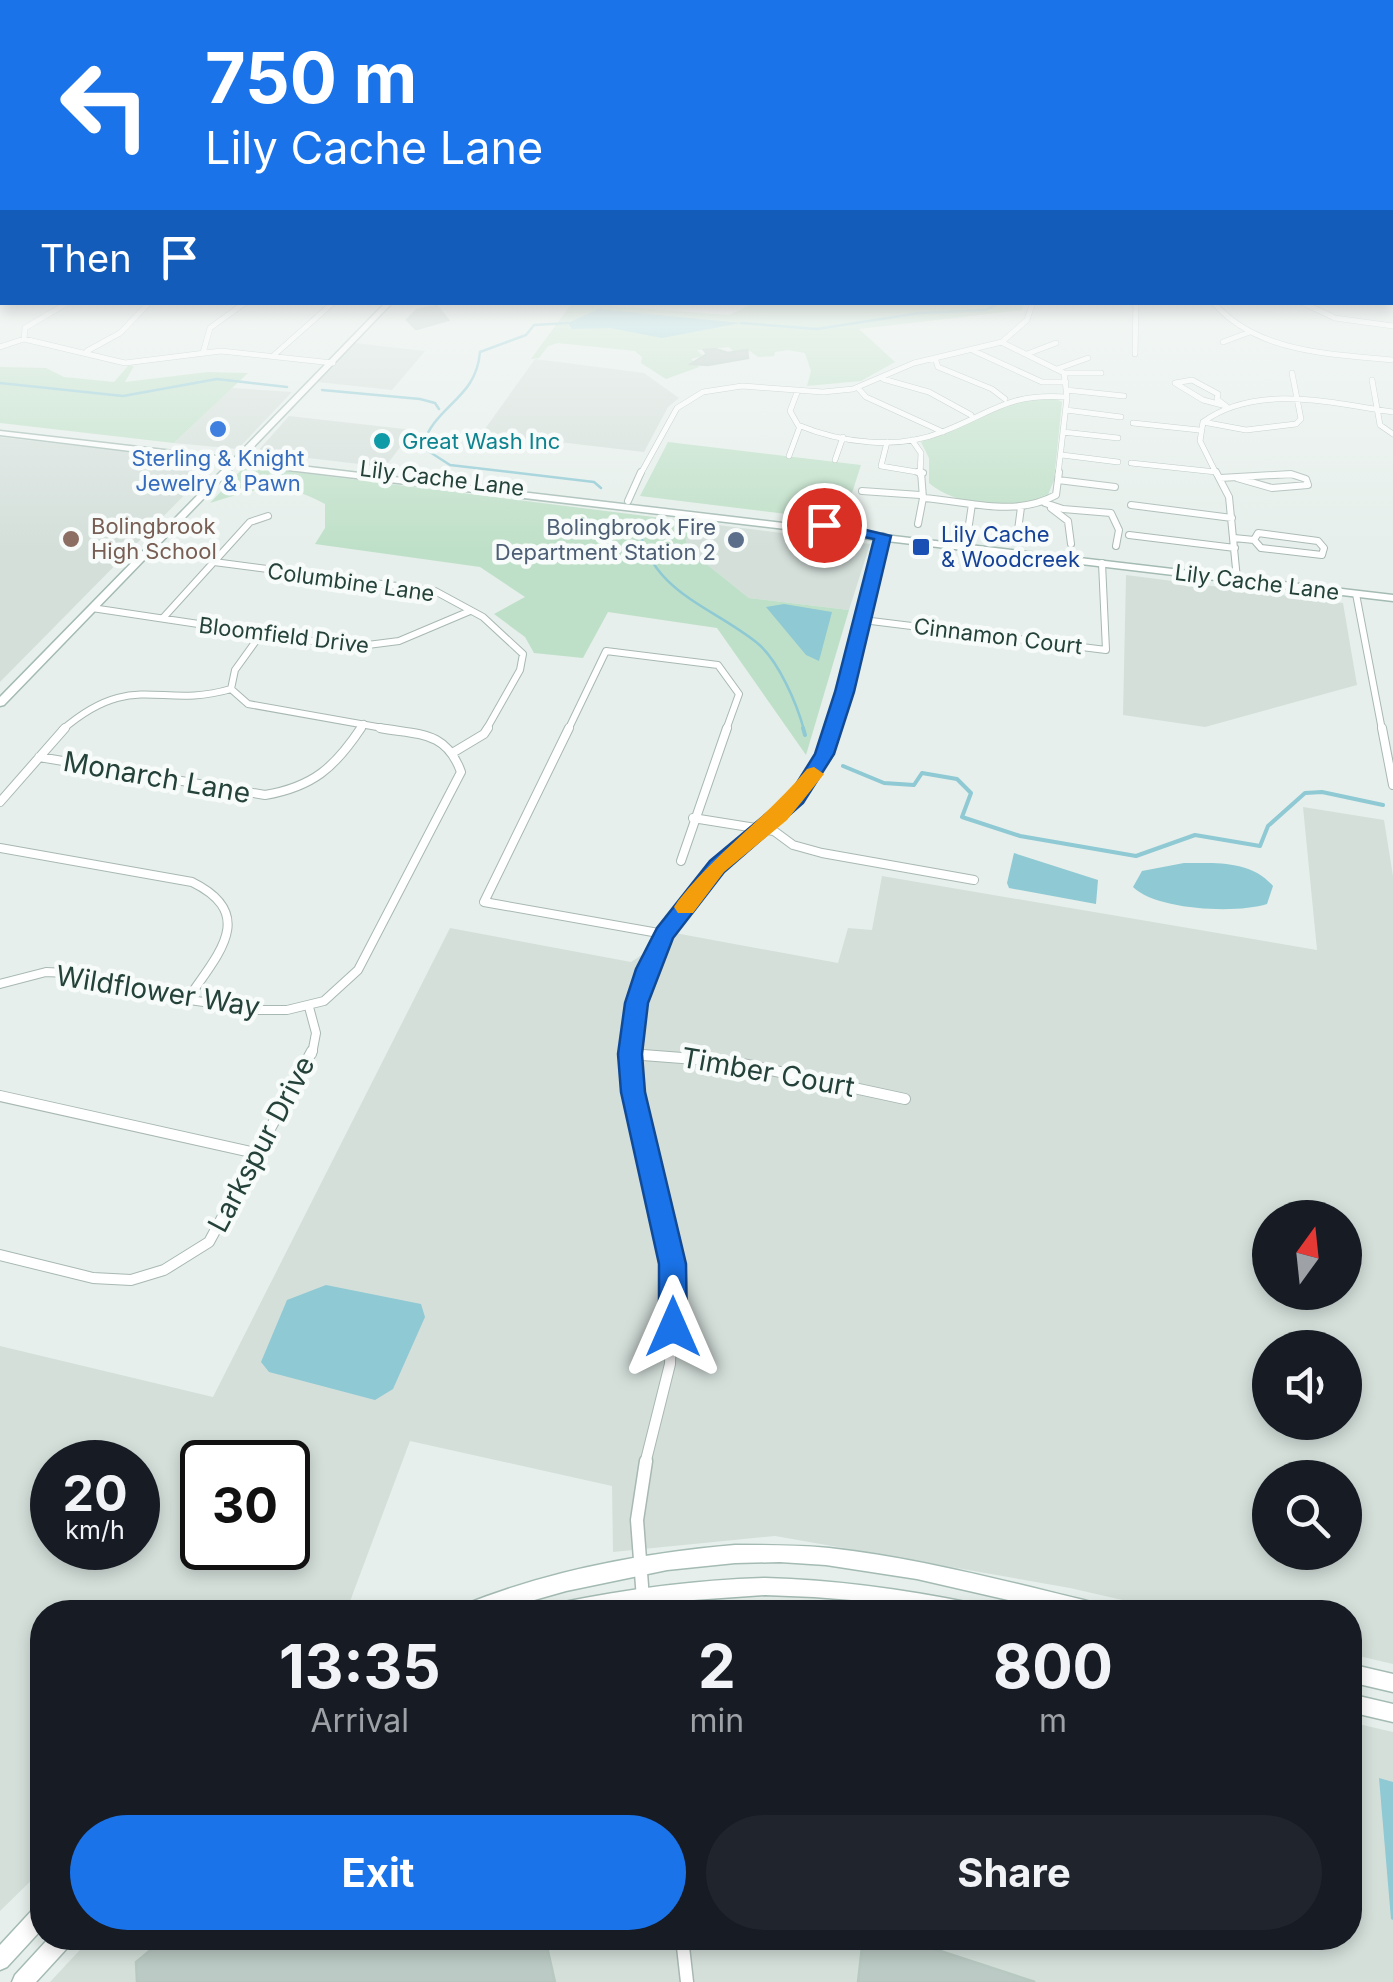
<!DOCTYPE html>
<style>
body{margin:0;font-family:Inter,sans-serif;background:#20242c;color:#f1f3f6;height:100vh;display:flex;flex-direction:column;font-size:38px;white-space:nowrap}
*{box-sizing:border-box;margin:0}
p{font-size:32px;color:#9ea1a6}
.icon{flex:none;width:55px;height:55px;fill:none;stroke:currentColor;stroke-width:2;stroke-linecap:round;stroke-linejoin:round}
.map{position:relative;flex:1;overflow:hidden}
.details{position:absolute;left:30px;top:1600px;width:1332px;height:350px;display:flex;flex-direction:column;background:#171b24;border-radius:40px;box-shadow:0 5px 15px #0003}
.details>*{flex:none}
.hud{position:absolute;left:0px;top:0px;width:1395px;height:305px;box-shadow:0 5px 15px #0003;background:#1a73e8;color:#fff;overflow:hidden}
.needle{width:65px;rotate:15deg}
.tools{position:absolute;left:1252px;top:1200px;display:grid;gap:20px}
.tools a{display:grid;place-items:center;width:110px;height:110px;border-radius:50%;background:#171b24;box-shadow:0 5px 15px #0003;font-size:50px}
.speed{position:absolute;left:30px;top:1440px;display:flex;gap:20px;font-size:50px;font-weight:700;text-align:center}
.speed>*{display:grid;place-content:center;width:130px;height:130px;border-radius:50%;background:#171b24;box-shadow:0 5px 15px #0003;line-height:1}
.speed small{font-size:25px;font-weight:400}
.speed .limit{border:5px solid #111;border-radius:15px;background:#fff;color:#111}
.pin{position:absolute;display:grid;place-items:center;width:85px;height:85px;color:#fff;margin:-42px;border:5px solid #fff;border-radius:50%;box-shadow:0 2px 10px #0007}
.me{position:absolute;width:110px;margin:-55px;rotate:0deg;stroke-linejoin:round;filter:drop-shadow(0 0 8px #0008)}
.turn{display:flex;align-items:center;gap:35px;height:210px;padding:0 40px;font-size:45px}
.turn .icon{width:130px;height:130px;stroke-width:2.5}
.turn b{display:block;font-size:70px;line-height:85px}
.then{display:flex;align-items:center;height:95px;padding:0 40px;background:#0003;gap:20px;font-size:38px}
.eta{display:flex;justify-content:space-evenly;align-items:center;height:170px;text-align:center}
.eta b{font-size:60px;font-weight:700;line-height:70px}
.action{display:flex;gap:20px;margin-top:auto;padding:20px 40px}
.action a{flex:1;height:115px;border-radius:60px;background:#1a73e8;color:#fff;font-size:40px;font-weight:700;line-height:115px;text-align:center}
.action a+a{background:#20242c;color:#f1f3f6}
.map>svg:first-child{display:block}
</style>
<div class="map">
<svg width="1393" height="1982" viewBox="0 0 1393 1982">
<rect width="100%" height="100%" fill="#e6efeb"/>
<path fill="#d4dfda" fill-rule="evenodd" d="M355 343 425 351 392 390 318 382Z
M535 359 644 373 679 398 668 407 644 452 482 433Z
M232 388 292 392 238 449 174 443Z
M289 416 413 430 385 467 257 452Z
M0 437 217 462 0 682Z
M694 522 870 544 849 610 749 598 689 550 686 540Z
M1126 575 1343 603 1357 685 1205 727 1123 715Z
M1303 807 1384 820 1393 876V1664L1350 1654V1612H1175L1070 1588 775 1536 613 1552 612 1486 410 1441 346 1612H42V1870L0 1911V1346L213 1397 450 928 631 962 675 933 838 963 848 928 872 930 882 876 1317 950ZM1270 1218H1345V1292H1270ZM1270 1348H1345V1422H1270ZM52 1462H138V1548H52ZM202 1462H288V1548H202ZM1270 1478H1345V1552H1270Z
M1350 1722 1393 1732V1982H50L91 1938H1350Z"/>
<path fill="#bfe0c8" d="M756 302 1024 303 1022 310 859 329 895 362 861 381 807 386 811 371 805 353 788 350 775 352 774 356 758 357 750 351 736 354 729 347 697 350 703 356 691 359 699 367 666 379 641 363 642 357 635 351 558 343 548 346 539 358 531 359 572 303 729 315Z
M128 366H134L125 382 208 372 248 373 174 443 0 423V367L46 368 64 377 114 382Z
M1054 398 1062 402 1054 480 1048 495C1018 513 955 506 929 483V458L921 442 1016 400Z
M668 442 861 465 843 521 640 496Z
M245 466 694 522 686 540 689 550 749 598 849 610 806 755 717 628 608 612 583 658 534 653 525 637 494 614 525 597 480 567 315 544 325 528V504C280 479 256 489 210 503Z"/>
<path fill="#8ec9d4" d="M598 309 741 323 662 338 610 328 572 329 568 323Z
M784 604 832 612 819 661 806 655 766 607Z
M1014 853 1098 880 1096 904 1009 888 1007 883Z
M1184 863C1216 863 1251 860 1273 886L1267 904C1236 914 1156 910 1133 887L1142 871Z
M326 1285 421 1304 425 1317 393 1389 375 1400 269 1372 261 1362 287 1300Z
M1379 1778 1393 1782V1920L1391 1919Z"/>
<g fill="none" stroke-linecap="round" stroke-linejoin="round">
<path stroke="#8ec9d4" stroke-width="2.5" d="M568 323 534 325 526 335 480 352C476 400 435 404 422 447L450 465 594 482 601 488
M741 323 817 329 920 313 986 310 1001 302
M0 383 123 396 217 379 287 387
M322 390 420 399 435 403 439 409
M638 525C651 592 709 605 756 642 778 659 797 704 804 730"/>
<path stroke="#8ec9d4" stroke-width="4" d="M803 728 805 735
M843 766 884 783 914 785 922 773 957 779 971 793 962 817 1020 836 1136 856 1195 835 1260 846 1268 826 1305 793 1322 792 1383 805"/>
</g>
<path fill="#bbcac4" stroke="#b8c9c2" stroke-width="2.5" d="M437 306 448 320 416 329 407 320 417 310Z
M715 349 728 353 747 350 748 358 708 365 691 364 707 354 704 350Z
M165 1938H545L555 1982H137L136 1962Z
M863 1938H901L1035 1982H858Z"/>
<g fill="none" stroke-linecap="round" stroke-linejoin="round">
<defs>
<path id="street-far4" d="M1213 302C1256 353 1331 354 1393 360
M1301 302 1335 318 1393 326
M24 339 125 363 221 351 333 363
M24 339 25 328 69 302
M1223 342 1250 332
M1003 343 1064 373 1067 397 1058 475
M0 347 24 339
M87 351 120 333 150 302
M974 351 1042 382H1066
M203 353 210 328 246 302
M1027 354 1056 343
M1135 354 1136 302
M273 356 334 302
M935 358 938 367 992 389 1005 399
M1057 369 1088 358
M1064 373H1101
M883 379 929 392 971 415
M1192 380 1218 394 1217 399 1226 406 1203 400 1175 383Z
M1372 380 1380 425 1393 434
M858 388 866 397 943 432
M798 390 790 411 798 425C841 443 898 450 942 432 994 412 1007 393 1067 397
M1066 390 1124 396
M1066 410 1121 417
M1203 422 1246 430 1296 424 1301 419 1292 373
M1133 423 1199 430
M1063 432 1118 438
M912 440 921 453 920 475
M887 442 881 466 923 473
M1062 455 1118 462
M789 456 800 426
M835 460 843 437
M1131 463 1216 472
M640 475 677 408 703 392 742 386 823 392 853 389 914 363 1002 342 1027 320 1033 302
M1217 475 1200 441 1203 422C1257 383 1332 403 1393 412
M1280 475H1293"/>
<path id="street-far3" d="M918 472 923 473
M921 472 923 498C968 501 1014 518 1056 495L1059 472
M1216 472 1229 497 1237 579
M1220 478 1291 474 1306 479 1308 485 1272 488 1237 478
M1058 480 1115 487
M862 491 920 495
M628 501 641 472
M1045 503 1063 509 1111 513 1119 530 1116 546
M1131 505 1232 518
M1051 508 1068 521 1071 544
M918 524 923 498
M968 531 972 504
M1258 533 1318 541 1324 548 1322 555 1261 548 1254 540Z
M1129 535 1235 548
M1017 538 1021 507
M1234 538 1254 540
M214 562 435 591 483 617 523 654 520 670 486 730
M1356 594 1382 730
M92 608 352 647 399 641 470 611
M163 618 250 522 268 516
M863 620 1106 650 1102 563
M261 634 235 670 231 689 248 704 394 730
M62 730C133 669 159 710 231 689
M360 730 364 724
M568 730 606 651 718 665 739 694 726 730
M832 730 883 536"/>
<path id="street-far2" d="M569 728 484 902 664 934
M1382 728 1393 785
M454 752 484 734 488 728
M39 757 265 795C313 787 335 767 361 728
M0 802 65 728
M693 818 774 831 793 845 822 853 974 880
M0 848 192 882C257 914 219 953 189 997
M681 861 727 728
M0 984 46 972 66 973 190 1000 258 1010H287L324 1001 358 970 461 772C446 730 418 735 380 728
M309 1007 316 1033 312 1054
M630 1054C639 976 662 926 716 868 766 815 809 805 833 728"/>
<path id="street-far1" d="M630 1051 641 1140 673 1265 670 1364 645 1464
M630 1054 734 1062 905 1099
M0 1096 260 1154
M0 1255 93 1278 131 1280 164 1270 209 1242 312 1051"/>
<path id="street" d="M644 1612 637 1520 646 1461
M682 1938 687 1982"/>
<path id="secondary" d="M386 302H393L242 459 1393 595V601L237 464 4 705 0 706V697L229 463 0 435V431L234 458Z
M735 1545C766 1545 797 1545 829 1548 919 1558 1008 1582 1096 1603L1102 1606 1105 1612H1061L917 1579 826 1565 780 1562 735 1563 667 1570 566 1591 492 1612H458L461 1606C547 1571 642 1553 735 1545Z
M765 1578C835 1580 902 1589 971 1603L977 1606 980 1612H931L864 1601 814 1597 765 1595 665 1602 601 1612H550L553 1606 559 1603C628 1589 695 1580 765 1578Z
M1350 1664 1393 1674V1692L1350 1682Z
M1350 1694 1393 1704V1722L1350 1712Z
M42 1904V1929L7 1967 0 1970V1945L35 1907Z
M49 1938H73L70 1945 36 1982H12L15 1975Z"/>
</defs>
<use href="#street-far4" stroke="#a8b8b2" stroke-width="6"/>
<use href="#street-far3" stroke="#a8b8b2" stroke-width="8"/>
<use href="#street-far2" stroke="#a8b8b2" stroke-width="10"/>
<use href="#street-far1" stroke="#a8b8b2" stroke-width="12"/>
<use href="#street" stroke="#a8b8b2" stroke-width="15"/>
<use href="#secondary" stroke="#a4bbb3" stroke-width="3"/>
<use href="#street-far4" stroke="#fff" stroke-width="5"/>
<use href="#street-far3" stroke="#fff" stroke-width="6"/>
<use href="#street-far2" stroke="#fff" stroke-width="8"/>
<use href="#street-far1" stroke="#fff" stroke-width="10"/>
<use href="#street" stroke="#fff" stroke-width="12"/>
<use href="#secondary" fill="#fff" fill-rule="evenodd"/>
</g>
<linearGradient id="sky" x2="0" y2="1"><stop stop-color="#84bce0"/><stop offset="0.5" stop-color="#f4f8f6"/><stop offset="1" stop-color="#f4f8f6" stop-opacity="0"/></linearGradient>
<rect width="1393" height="549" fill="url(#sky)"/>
<path fill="#1a73e8" stroke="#114b97" stroke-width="2.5" d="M824 520 891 536 854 692 834 754 803 803 724 872 673 938 648 1003 642 1054 645 1092 686 1264 687 1327 683 1337 673 1341 663 1337 659 1327V1264L621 1092 618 1054 625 1003 636 969 657 928 710 861 790 794 815 754 835 692 874 539 818 528V522Z"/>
<path fill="#f59e0b" d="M814 767 824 774 787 820 724 872 693 913H678L674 907 678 901C717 852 767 817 807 769Z"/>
<circle fill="#3f7fe0" stroke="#f7fbf9" stroke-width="4" cx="218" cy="429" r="10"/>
<circle fill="#0f9aa8" stroke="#f7fbf9" stroke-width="4" cx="382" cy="441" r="10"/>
<circle fill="#8d6e63" stroke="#f7fbf9" stroke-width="4" cx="71" cy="539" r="10"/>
<circle fill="#5c6f8a" stroke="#f7fbf9" stroke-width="4" cx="736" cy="540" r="10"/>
<rect fill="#1a4fb4" stroke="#f7fbf9" stroke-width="4" x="911" y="537" width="20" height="20" rx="5"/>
<g text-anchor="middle" stroke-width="9" stroke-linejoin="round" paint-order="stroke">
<g font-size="22" fill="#0d838f" stroke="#f7fbf9" text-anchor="start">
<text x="402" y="449">Great Wash Inc</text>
</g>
<g font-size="22" fill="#366cbe" stroke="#f7fbf9">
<text x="218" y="466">Sterling &amp; Knight<tspan x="218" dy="25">Jewelry &amp; Pawn</tspan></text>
</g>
<g font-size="22" fill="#24423a" stroke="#f7fbf9">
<text transform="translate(442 478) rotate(7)" y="8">Lily Cache Lane</text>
<text transform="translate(351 582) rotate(8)" y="8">Columbine Lane</text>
<text transform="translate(1257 582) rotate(7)" y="8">Lily Cache Lane</text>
<text transform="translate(284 635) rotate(7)" y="8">Bloomfield Drive</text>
<text transform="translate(998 636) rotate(7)" y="8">Cinnamon Court</text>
</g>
<g font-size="22" fill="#785e54" stroke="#f7fbf9" text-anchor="start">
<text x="91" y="534">Bolingbrook<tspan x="91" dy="25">High School</tspan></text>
</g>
<g font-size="22" fill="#4e5e75" stroke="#f7fbf9" text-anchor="end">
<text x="716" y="535">Bolingbrook Fire<tspan x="716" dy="25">Department Station 2</tspan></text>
</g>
<g font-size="22" fill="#164399" stroke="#f7fbf9" text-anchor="start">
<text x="941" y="542">Lily Cache<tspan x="941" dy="25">&amp; Woodcreek</tspan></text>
</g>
<g font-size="28" fill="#24423a" stroke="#f7fbf9">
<text transform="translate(157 777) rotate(10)" y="10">Monarch Lane</text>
<text transform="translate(158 991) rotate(9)" y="10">Wildflower Way</text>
<text transform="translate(768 1072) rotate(10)" y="10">Timber Court</text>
<text transform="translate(261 1144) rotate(-62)" y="10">Larkspur Drive</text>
</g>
</g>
</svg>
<div class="tools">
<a><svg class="needle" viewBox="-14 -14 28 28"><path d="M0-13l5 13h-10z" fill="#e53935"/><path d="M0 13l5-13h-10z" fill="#9ea1a6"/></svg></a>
<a><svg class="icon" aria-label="sound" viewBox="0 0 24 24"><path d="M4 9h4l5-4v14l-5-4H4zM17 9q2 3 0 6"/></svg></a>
<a><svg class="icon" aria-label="search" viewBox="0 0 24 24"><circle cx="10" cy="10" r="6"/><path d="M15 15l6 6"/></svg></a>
</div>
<div class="speed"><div>20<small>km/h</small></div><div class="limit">30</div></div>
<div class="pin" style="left:824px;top:525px;background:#d93025"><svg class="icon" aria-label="arrive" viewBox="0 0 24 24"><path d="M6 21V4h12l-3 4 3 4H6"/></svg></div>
<svg class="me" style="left:673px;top:1327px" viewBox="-20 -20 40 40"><path d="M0-17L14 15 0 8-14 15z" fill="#1a73e8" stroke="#fff" stroke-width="4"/></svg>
<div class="hud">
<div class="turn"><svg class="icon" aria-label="left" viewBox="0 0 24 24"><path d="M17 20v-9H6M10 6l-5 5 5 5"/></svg><div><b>750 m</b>Lily Cache Lane</div></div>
<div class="then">Then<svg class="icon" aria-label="arrive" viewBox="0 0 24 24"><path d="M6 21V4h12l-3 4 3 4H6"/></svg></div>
</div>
<section class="details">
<div class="eta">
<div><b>13:35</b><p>Arrival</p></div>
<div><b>2</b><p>min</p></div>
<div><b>800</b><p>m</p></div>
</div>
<div class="action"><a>Exit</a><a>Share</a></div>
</section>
</div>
